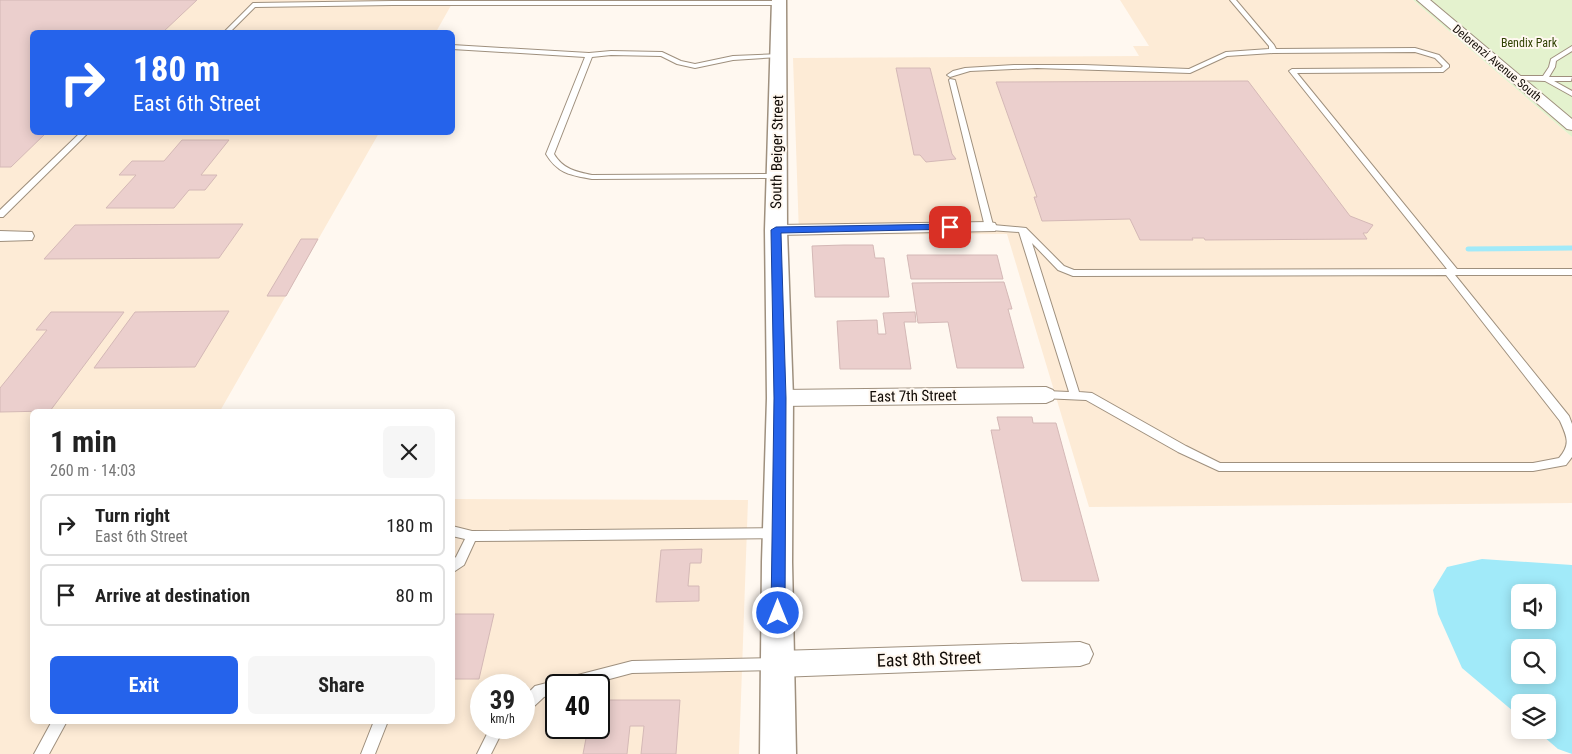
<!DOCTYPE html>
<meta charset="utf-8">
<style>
body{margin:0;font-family:"Roboto Condensed",sans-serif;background:#f6f6f6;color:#222;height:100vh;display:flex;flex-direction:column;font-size:19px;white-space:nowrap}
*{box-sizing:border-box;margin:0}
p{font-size:16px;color:#767676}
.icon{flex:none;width:28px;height:28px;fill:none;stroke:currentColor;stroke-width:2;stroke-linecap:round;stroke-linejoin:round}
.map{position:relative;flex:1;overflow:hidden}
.side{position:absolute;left:30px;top:409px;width:425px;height:315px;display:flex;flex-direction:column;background:#fff;border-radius:8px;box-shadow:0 2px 12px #0003}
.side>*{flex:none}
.banner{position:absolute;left:30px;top:30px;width:425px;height:105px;border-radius:8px;box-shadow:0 2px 12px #0003;background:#2563eb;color:#fff;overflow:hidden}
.fabs{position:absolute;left:1511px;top:584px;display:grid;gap:10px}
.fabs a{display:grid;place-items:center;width:45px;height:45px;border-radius:8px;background:#fff;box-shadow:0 2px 12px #0003;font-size:25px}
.speed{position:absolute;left:470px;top:674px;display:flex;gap:10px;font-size:25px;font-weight:700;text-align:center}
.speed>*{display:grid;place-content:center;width:65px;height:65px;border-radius:50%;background:#fff;box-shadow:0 2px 12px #0003;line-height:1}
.speed small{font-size:12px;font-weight:400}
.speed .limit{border:2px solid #111;border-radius:8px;background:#fff;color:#111}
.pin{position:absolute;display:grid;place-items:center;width:42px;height:42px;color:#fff;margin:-21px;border-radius:10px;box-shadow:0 2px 8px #0006}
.me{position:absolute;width:55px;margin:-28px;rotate:0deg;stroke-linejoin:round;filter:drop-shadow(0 0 4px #0008)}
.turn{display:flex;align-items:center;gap:18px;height:105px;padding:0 20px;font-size:22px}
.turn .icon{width:65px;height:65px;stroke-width:2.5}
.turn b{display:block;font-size:35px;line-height:42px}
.round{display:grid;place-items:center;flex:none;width:52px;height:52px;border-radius:8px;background:#f6f6f6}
.head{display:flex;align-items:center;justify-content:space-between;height:85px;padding:0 20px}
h1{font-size:30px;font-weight:700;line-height:38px}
.cta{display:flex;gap:10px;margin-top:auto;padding:10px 20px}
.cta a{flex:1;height:58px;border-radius:8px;background:#2563eb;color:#fff;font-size:20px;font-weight:700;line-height:58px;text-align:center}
.cta a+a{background:#f6f6f6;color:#222}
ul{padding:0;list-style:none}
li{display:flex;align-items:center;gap:15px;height:62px;margin:0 10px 8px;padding:0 10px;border:2px solid #e0e0e0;border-radius:8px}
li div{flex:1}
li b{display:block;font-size:19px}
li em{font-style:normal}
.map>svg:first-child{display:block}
</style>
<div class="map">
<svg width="1572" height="754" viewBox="0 0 1572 754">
<rect width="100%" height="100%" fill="#fff8f0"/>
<path fill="#fdebd6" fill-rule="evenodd" d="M0 0H454L436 32H32V132L379 133 220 411H32V721H452L453 499 748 500 739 754H0ZM481 685H524V728H481ZM556 685H599V728H556Z
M1120 0H1413L1572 137V503L1089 507 1007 234 799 235 793 58 1139 56 1133 46H1149Z"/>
<path fill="#e4f2ce" d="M1413 0H1572V137Z"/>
<path fill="#a1eaf9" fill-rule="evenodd" d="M1482 559 1572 565V754L1558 749 1536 730H1548V702H1520V717L1462 668 1438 614 1433 590 1447 567ZM1520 592H1548V620H1520ZM1520 648H1548V675H1520Z"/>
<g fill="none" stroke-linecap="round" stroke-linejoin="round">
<path stroke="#a1eaf9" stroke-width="5" d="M1468 249 1572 248"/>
</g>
<path fill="#ebcfcd" stroke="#d4b8b6" d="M0 0H197L163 32H32V132H47L11 167H0Z
M896 68H930L952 154 956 159 926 162 920 155H914Z
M1248 81 1350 216 1373 225 1367 233H1363L1367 239 1205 240 1204 238H1192L1193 240H1140L1130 219 1042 221 1034 197H1037L996 82Z
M182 140H229L201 175H217L205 190H189L174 208H106L136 175H119L132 161H164Z
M243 224 219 258 44 259 75 225Z
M301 239H318L286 296H267Z
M844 245H873L875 258H884L889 297H815L812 246Z
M907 255H997L1003 279H911Z
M1004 282 1012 309H1008L1024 368H957L948 322 918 323 912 283Z
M229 311 195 367 94 368 135 312Z
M51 312H124L50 411 0 412V388L47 330H36Z
M915 312 916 322H904L911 369H840L837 321 877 320 878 334H886L883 313Z
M997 417H1032L1033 423H1056L1099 581H1022L991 430H1000Z
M702 549 701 563H690L688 586H699V601L656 602 661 550Z
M452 614H494L479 679H452Z
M599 700H680L676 754H641L644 726H630L627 754H583L588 728H599Z"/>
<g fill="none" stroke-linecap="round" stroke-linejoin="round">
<defs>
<path id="service" d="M1230 0H1236L1274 45 1276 49 1415 48 1439 55 1449 65V67L1443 72 1297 73 1457 269H1572V275H1455L1569 416 1572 424V457L1566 465 1533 471H1219L1178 452 1086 400 1042 398 1041 395 1042 392 1046 391 1069 392 1019 232 989 230 985 227 949 80 950 79 955 80 993 225 1026 228 1064 266 1074 270 1447 269 1289 71 1292 69 1441 68 1443 66 1435 58 1415 52 1273 53 1227 56 1190 73 1037 68 970 71 950 77 947 75 953 71 965 68 1014 65H1084L1189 69 1226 52 1269 49V46ZM1032 243 1058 270 1073 276 1446 275 1560 421C1567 437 1571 444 1559 458L1533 463H1220L1186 446 1092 393 1079 392Z
M393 1H779L782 3 779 5H393L255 7 230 32H224L253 3Z
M452 45 589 53 611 51 662 52 681 61 695 64 733 56 781 54 782 55 779 57 733 60 695 68 677 64 661 56 611 55 592 57 554 154C563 169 576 172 592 175L777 174 781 176 777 178 592 179C571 175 558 174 546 154L585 57 452 49Z
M1572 46V51L1556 61 1555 67 1549 77H1572L1571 81H1554L1572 91V96L1545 81 1514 80 1511 78 1514 76H1543L1549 67 1551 59Z
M81 132H89L3 217H0V210Z
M452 526 472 531 777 528 781 529 783 533 781 537 777 538 475 541 464 565 452 573V560L456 557 465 539 452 536Z
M775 658 780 660 782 664 780 668 775 670 632 673 587 685H556V693L544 697 529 711 524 713V697L535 686 632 661Z
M52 721H67L49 754H34Z
M374 721H388L375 754H361Z
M490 728H507L505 733 499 738 491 754H477Z"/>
<path id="minor" d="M1417 0H1430L1572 119V130L1567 129Z
M989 222 995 223 997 227 995 231 776 235 770 234 768 230 770 226 776 225Z
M0 231 32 232 34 236 32 240 0 241Z
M1046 387 1053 390 1056 395 1053 400 1046 403 780 406 773 403 770 398 773 393 780 390Z
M1080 642 1089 645 1093 654 1089 663 1080 666 778 677 769 673 765 664 769 655 778 651Z"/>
<path id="tertiary" d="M772 0H786L787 230 793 398 792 562 796 754H760L762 562 767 398 765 230Z"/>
</defs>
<use href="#service" stroke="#9f907e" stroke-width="2"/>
<use href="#minor" stroke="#9f907e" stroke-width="2"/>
<use href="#tertiary" stroke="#9f907e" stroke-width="3"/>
<use href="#service" fill="#fff" fill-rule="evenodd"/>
<use href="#minor" fill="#fff" fill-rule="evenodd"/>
<use href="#tertiary" fill="#fff" fill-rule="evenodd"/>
</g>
<path fill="#2563eb" stroke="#184099" d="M950 224 954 225V229L781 233 786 398 785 613 783 618 778 620 773 618 771 613 774 398 771 230 776 227Z"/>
<g text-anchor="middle" stroke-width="4" stroke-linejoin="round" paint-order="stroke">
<g font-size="12" fill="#314204" stroke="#fff8f0">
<text x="1529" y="47">Bendix Park</text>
</g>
<g font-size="12" fill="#100a05" stroke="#fff8f0">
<text transform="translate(1497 63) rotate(40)" y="4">Delorenzi Avenue South</text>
</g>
<g font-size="15" fill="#100a05" stroke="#fff8f0">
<text transform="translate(777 152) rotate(-89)" y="5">South Beiger Street</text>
<text transform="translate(913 396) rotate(-1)" y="5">East 7th Street</text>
</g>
<g font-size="18" fill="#100a05" stroke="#fff8f0">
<text transform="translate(929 659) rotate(-2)" y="6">East 8th Street</text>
</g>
</g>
</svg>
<div class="fabs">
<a><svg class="icon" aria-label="sound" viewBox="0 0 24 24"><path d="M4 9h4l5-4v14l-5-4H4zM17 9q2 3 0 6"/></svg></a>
<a><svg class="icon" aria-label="search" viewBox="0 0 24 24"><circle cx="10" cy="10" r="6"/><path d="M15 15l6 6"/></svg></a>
<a><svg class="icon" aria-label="layers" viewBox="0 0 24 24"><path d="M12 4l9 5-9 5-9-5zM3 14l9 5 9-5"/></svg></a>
</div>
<div class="speed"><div>39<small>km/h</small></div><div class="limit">40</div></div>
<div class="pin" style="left:950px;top:227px;background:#d93025"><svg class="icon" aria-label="arrive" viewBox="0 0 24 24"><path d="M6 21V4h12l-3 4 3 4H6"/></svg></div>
<svg class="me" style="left:778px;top:613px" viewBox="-20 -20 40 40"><circle r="17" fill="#2563eb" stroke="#fff" stroke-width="3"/><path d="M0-11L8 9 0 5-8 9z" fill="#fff"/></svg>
<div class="banner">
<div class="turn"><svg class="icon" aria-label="right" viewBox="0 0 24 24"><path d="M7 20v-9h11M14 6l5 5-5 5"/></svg><div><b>180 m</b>East 6th Street</div></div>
</div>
<section class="side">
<div class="head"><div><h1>1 min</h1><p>260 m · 14:03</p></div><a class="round"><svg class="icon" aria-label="close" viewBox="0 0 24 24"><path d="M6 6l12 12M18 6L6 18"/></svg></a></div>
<ul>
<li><svg class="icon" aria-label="right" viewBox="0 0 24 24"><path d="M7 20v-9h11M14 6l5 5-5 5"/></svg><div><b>Turn right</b><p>East 6th Street</p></div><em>180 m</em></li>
<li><svg class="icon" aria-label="arrive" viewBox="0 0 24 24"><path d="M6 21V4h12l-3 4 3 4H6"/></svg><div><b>Arrive at destination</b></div><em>80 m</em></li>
</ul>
<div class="cta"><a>Exit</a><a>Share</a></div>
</section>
</div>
